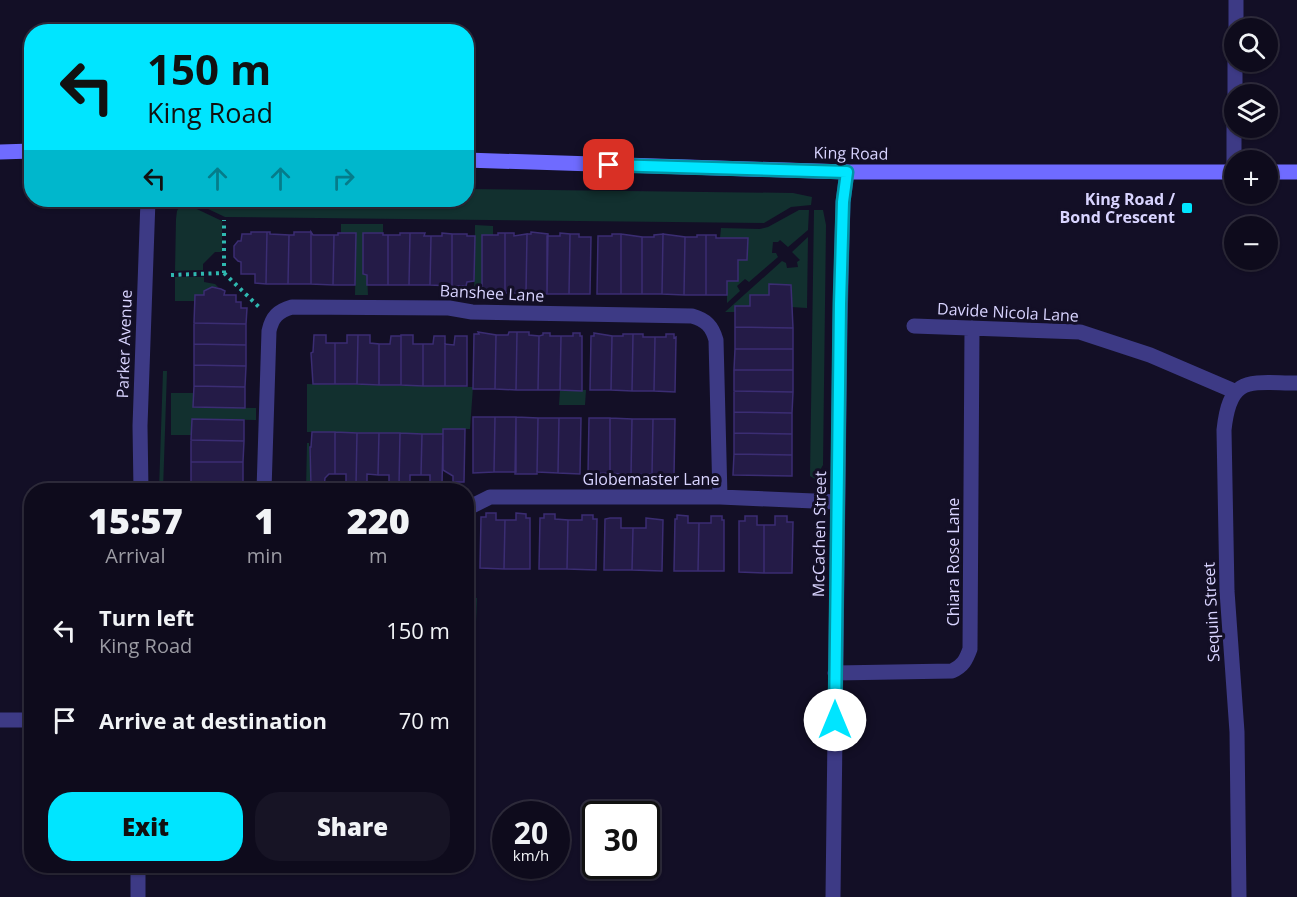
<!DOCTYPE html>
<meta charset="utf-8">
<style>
body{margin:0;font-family:"Open Sans",sans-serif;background:#171425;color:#f1f3f6;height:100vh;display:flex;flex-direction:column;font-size:22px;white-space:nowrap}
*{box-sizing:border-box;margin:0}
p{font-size:20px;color:#9b9ba3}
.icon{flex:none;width:33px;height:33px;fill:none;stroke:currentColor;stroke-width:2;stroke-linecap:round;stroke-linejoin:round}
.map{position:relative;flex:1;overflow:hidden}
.sheet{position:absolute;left:24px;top:483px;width:450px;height:390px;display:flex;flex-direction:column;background:#0e0b1c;border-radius:24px;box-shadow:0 2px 4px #0004,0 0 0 2px #2e2b3b}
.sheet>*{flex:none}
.banner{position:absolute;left:24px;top:24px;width:450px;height:183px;border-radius:24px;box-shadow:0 2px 4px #0004,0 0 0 2px #2e2b3b;background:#00e5ff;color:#111;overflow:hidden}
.buttons{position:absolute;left:1224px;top:18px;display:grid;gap:12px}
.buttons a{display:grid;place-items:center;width:54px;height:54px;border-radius:50%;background:#0e0b1c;box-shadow:0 2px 4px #0004,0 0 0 2px #2e2b3b;font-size:30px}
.speed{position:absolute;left:492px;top:801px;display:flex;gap:12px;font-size:30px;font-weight:700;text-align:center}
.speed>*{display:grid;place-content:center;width:78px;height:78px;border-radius:50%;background:#0e0b1c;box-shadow:0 2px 4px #0004,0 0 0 2px #2e2b3b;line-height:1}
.speed small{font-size:15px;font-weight:400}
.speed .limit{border:3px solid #111;border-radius:9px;background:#fff;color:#111}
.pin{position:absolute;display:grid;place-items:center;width:51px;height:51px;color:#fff;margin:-26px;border-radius:12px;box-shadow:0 3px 9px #0006}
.me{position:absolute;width:66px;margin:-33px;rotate:0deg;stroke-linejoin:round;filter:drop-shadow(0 0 4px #0008)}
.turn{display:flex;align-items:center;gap:21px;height:126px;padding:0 24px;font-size:27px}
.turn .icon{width:78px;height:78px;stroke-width:2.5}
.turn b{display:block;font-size:42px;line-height:51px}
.lanes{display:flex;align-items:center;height:57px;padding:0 24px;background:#0003;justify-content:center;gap:30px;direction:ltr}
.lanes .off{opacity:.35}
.eta{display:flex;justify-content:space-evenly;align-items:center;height:102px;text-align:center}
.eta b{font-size:36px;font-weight:800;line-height:42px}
.action{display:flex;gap:12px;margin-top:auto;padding:12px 24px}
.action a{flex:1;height:69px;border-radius:24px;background:#00e5ff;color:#111;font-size:24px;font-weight:800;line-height:69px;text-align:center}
.action a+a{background:#171425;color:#f1f3f6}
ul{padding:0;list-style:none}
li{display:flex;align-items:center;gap:18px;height:90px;padding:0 24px}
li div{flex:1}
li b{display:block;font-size:22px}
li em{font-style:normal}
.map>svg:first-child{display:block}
</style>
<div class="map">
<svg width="1297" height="897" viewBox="0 0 1297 897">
<rect width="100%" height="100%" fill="#130f26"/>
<path fill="#12302f" d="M467 189 793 193 812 197 811 205 791 207 764 223 225 217 189 200H466Z
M182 202 222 221V252H215L203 264V270L175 271 176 219 177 211Z
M799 210H809L808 230 788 247 780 240 778 242H773L772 253H776L778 257 749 282 745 279 737 286 740 291 727 303V281H738V260H747L748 238H720L721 228 760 229 768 227Z
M814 210H823L826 225 823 465 815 479 810 476Z
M341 224H383V233H363V274L367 275 368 295H355L356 234 341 233Z
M475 225 493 226V236H482V300H474Z
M808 237 807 308 791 307V285L769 284V295H750V306L735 312H725L782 261 786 263 787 268 798 267 797 262 800 260 792 252Z
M175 277H204V282L215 284 218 287H212L204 291V295H195V301H175Z
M163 371H167L163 490H159Z
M307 384 473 387 470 429H444L443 434 307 432Z
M560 390H586L585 405H559Z
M171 393H193L194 407 256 408V420L192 419V435H171Z
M307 443H309L311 486H316V490H306Z
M474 598H477L476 622H467V603Z"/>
<path fill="#241b47" stroke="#3b2d73" stroke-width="1.5" d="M251 232H267L266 284 255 283V274H241V262L238 261 234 257V246L238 241H241L242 234H251Z
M267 232H270V234L289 235 288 284H266Z
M294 232H311V284H288L289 235H294Z
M311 232 313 235H334L333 285 311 284Z
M531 232 548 234 547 294 526 293 527 234H531Z
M338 233H356L355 285H333L334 235H338Z
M363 233H383V235H388V285H367V275L363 274Z
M400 233H410L409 285H388V235H400Z
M410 233H425L424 236H431L430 285H409Z
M442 233 452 234V286L430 285 431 236H442Z
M498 233H505V293H482V235H498Z
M505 233H514V236L527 234 526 293H505Z
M560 233 570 234 569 294H547V236H560Z
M452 234H467V236H475L474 281 467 282 466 286H452Z
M570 234H579V237H591L590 294H569Z
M612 234H621V294H597L598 236H612Z
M621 234 642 237V294H621Z
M663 234 685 237 684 295 662 294Z
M663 234 662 294H642V237H654V235Z
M697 235H706V295H684L685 237H697Z
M706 235H716V238H748L747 260H738V281H727V295H706Z
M769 284 791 285 793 328 735 327V306H750V295H769Z
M212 287 221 289 225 291 224 295H236V302H241V308H247L246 324 194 323 195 295H204V291Z
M194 323 246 324V345L194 344Z
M735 327 793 328V349H735Z
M478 332 496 335 495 389H473L474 334H479Z
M509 332H517L516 390 495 389 496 335H508Z
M517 332H529V335L539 336 538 390H516Z
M543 333H550V336H561L560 390H538L539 336 543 335Z
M573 333H580V336H582V391L560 390 561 336H573Z
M594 333 612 336 611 390H590L591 336H594Z
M623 334H633L632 391 611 390 612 336H623Z
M633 334H643V337H655L654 391H632Z
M666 334H674V338L676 337 675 392 654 391 655 337H666Z
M314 335H326V343H335V384H313L311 353 313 352Z
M347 335H358L357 384H335V343H347Z
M358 335H370V343L379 344V385L357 384Z
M401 335H413V344H423V386L401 385Z
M391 336H401V385H379V344H390Z
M434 336H445V386H423V344H433Z
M455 336H467V386H445V344L454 345Z
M194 344 246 345V366L194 365Z
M735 349H793V370H734Z
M194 365 246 366 245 387 194 386Z
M734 370H793V392L734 391Z
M194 386 245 387V408L193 407Z
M734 391 793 392 792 413 734 412Z
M734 412 792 413V434L734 433Z
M473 417H495L494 472 473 473Z
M495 417H516V472H494Z
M516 417 538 418 537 474H515Z
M538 418H559L558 473 537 472Z
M559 418H581L580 474 558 473Z
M589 418H610V473L588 474Z
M610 418 632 419 631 475 610 473Z
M192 419 244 420V441L191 440Z
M632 419H653L652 474 631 475Z
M653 419H675L674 476 652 474Z
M443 429H465L464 482H453V476L443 470Z
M312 432H335V474H329L325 478 324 487 311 486 310 447H311Z
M335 432 357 433 356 485H346V474H335Z
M357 433H379L378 475 367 474V486L356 485Z
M379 433H400L399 486H389V475H378Z
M400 433 422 434 421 475H410V486H399Z
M734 433 792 434V455L734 454Z
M422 434H443L442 486H430V475H421Z
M191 440 244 441 243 462H191Z
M734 454 792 455V476L733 475Z
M191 462H243V484L191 483Z
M191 483 243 484V490H191Z
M486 513H496V520H505L504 569 480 568 481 517H486Z
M516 513 526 514V518H530V569H504L505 520H516Z
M544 514H555V519L568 520 567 569H539L540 518H544Z
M582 515H593V519H597L596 570 567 569 568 520H582Z
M677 515 688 516V523H699L698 571H674L675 519H677Z
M711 516H722V520H724V571H698L699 523H711Z
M745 516H757V525H764V573L739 572V521H745Z
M775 516H787V522H793L792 573H764V525H775Z
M610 518H621V528H633L632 570H604L605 519Z
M646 518 663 520 662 571 632 570 633 528H646Z
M466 554H475L474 603H466Z
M466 671H472V703H466Z"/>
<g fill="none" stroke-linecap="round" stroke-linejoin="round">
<path stroke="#2fb8b0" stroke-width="4" stroke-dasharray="3 4.5" stroke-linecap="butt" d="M224 273 259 307
M171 275 224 273V220"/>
<path stroke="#3d3a85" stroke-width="15" d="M1236 28V0
M1235 94V62
M1234 172V103
M914 326 1080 332 1150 355 1234 391
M264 490 269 331C272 317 278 311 292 307L449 308 472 312 692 316C706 320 712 326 716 340L720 497
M466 509 490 497H720L837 502
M835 673 952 671C963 666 966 660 970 649L972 328
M0 720H32
M833 897 840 325 843 202 847 172
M1239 897 1237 732 1227 591 1224 430C1230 374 1250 383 1297 383"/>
<path stroke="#3d3a85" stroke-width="15" d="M141 490 140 426 148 200
M138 866V897"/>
<path stroke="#6f6bff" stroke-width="15" d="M0 152 32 151
M466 160 847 172H1234
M1268 172H1297"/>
</g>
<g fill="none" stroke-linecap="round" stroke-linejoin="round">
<defs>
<path id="route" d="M609 165 847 172 843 202 840 304 835 720"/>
</defs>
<use href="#route" stroke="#0095a6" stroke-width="15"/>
<use href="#route" stroke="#00e5ff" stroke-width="10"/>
</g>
<rect fill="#00e5ff" stroke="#130f26" stroke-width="2" x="1181" y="202" width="12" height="12" rx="3"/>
<g text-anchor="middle" stroke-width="6" stroke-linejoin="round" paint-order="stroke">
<g font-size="16" fill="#d9d4ff" stroke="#130f26">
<text transform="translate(851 153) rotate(1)" y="6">King Road</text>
<text transform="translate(492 293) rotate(3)" y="6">Banshee Lane</text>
<text transform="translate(1008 312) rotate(3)" y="6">Davide Nicola Lane</text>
<text transform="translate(124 344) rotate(-88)" y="6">Parker Avenue</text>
<text x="651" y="485">Globemaster Lane</text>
<text transform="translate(819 534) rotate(-89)" y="6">McCachen Street</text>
<text transform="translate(953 562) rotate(-90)" y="6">Chiara Rose Lane</text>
<text transform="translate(1211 612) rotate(-93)" y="6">Sequin Street</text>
</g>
<g font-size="16" font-weight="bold" fill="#d9d4ff" stroke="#130f26" text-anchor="end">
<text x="1175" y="205">King Road /<tspan x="1175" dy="18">Bond Crescent</tspan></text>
</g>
</g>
</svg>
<div class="buttons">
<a><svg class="icon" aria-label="search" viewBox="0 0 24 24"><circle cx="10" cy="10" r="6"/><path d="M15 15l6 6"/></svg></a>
<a><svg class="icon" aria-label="layers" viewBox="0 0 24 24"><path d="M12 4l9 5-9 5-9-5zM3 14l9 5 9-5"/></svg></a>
<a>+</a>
<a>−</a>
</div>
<div class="speed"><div>20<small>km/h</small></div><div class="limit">30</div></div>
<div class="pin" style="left:609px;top:165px;background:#d93025"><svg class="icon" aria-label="arrive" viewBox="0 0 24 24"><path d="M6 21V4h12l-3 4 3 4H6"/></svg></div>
<svg class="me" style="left:835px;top:720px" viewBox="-20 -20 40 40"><circle r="19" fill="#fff"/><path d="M0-13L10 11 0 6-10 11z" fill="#00e5ff"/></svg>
<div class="banner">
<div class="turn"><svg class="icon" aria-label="left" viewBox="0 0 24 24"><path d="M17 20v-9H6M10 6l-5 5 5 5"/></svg><div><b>150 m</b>King Road</div></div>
<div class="lanes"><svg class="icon" aria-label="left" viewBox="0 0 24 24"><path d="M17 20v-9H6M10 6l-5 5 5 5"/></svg><svg class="icon off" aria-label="ahead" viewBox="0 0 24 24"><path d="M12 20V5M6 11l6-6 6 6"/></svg><svg class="icon off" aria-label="ahead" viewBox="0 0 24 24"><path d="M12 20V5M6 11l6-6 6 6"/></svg><svg class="icon off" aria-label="right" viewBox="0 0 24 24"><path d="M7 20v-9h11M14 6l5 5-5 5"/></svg></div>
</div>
<section class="sheet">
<div class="eta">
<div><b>15:57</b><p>Arrival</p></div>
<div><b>1</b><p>min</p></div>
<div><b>220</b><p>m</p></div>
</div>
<ul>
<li><svg class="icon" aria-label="left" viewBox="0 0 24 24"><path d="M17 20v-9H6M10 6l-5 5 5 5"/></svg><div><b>Turn left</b><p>King Road</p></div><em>150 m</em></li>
<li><svg class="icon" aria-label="arrive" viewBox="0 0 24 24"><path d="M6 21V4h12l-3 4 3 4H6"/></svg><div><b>Arrive at destination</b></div><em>70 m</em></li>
</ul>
<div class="action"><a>Exit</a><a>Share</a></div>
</section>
</div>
